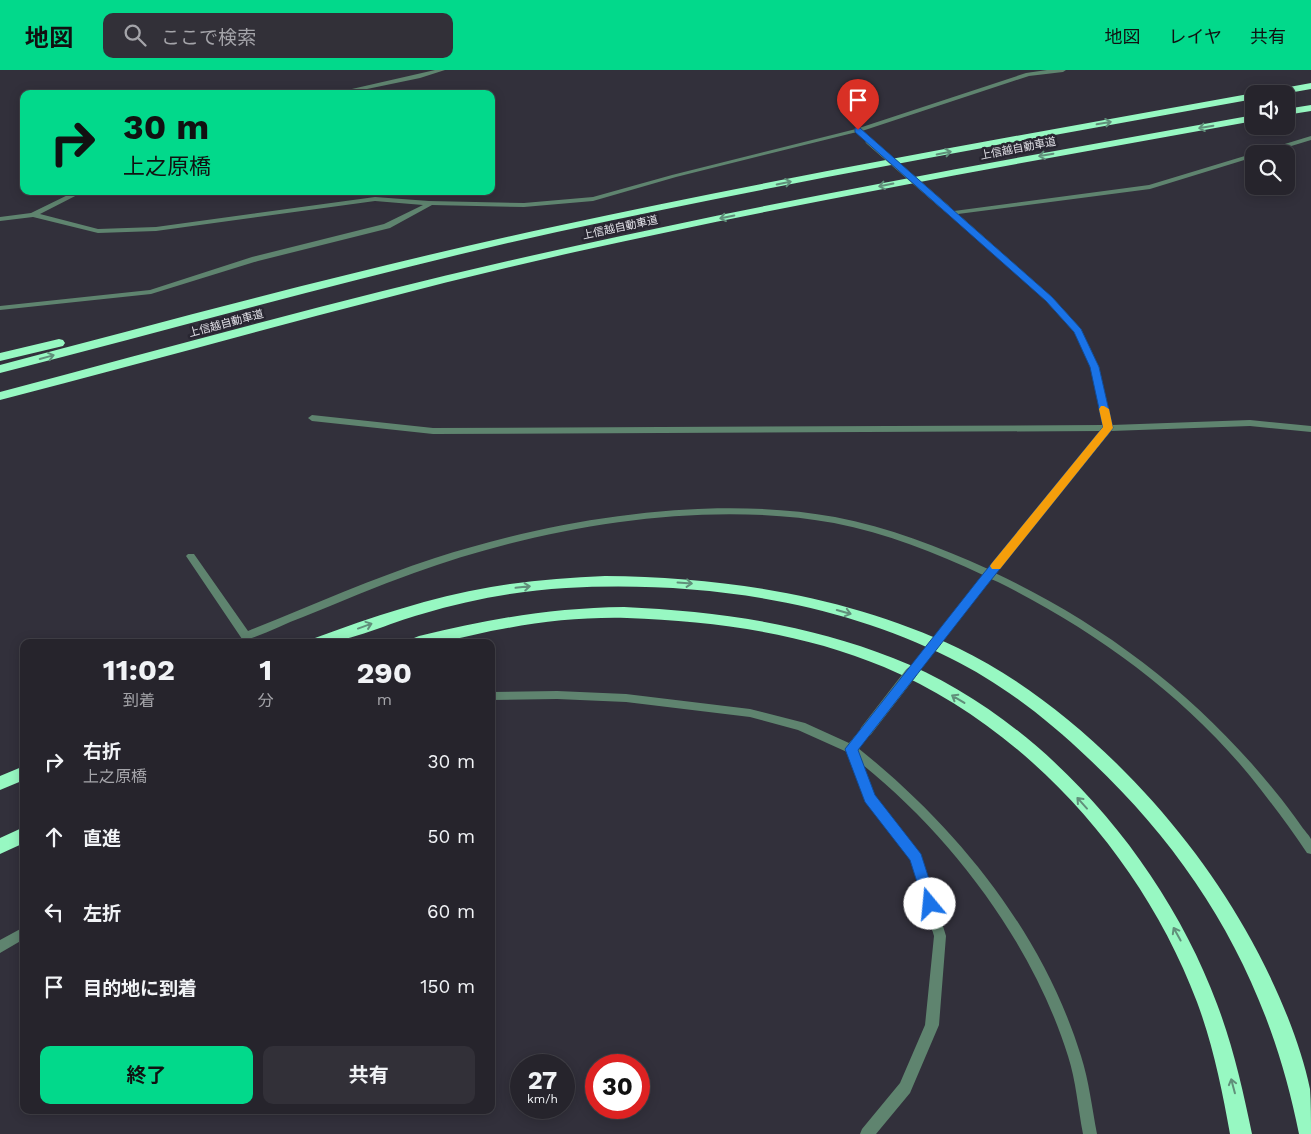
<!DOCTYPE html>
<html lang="ja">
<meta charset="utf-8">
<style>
body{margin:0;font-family:"Work Sans","Noto Sans JP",sans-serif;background:#323038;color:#f1f3f6;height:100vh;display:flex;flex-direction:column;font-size:19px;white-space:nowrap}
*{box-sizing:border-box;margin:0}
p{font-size:16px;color:#a4a4a9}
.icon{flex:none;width:28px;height:28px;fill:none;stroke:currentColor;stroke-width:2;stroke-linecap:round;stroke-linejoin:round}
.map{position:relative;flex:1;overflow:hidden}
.drawer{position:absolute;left:20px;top:569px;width:475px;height:475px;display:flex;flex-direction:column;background:#26242c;border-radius:10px;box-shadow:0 2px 12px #0003,0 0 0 1px #424148}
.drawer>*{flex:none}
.guide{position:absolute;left:20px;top:20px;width:475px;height:105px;border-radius:10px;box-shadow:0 2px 12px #0003,0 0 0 1px #424148;background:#02d98b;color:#111;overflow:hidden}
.controls{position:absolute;left:1245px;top:15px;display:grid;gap:10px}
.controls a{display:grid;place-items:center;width:50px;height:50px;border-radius:10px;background:#26242c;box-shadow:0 2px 12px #0003,0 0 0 1px #424148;font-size:25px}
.speed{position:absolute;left:510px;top:984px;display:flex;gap:10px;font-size:25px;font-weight:700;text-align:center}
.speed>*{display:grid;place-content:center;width:65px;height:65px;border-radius:50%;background:#26242c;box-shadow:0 2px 12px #0003,0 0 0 1px #424148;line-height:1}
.speed small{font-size:12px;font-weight:400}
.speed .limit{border:8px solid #d22;background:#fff;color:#111}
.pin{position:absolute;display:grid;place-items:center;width:42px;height:42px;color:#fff;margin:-51px -21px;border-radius:50% 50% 50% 0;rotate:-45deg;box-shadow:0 0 5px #0007}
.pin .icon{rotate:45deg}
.me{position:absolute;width:55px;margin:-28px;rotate:343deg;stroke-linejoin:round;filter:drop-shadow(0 0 4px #0008)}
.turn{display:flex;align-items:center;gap:18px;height:105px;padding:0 20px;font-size:22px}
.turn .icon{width:65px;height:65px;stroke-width:2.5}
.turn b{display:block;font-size:35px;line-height:42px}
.eta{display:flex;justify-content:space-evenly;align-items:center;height:85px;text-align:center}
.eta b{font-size:30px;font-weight:700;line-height:35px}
.button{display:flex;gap:10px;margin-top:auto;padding:10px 20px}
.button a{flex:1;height:58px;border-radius:10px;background:#02d98b;color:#111;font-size:20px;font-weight:700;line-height:58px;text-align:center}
.button a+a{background:#323038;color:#f1f3f6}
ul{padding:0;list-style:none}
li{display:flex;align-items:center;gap:15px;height:75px;padding:0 20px}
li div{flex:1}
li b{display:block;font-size:19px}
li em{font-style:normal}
header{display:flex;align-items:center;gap:30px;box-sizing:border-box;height:70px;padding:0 25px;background:#02d98b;color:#111}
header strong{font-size:24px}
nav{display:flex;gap:28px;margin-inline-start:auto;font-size:18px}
.search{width:350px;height:45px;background:#323038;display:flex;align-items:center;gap:12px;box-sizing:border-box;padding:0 18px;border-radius:10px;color:#a4a4a9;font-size:19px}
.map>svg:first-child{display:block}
</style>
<header>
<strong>地図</strong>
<div class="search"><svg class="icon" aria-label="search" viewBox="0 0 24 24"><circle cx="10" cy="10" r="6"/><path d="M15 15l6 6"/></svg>ここで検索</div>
<nav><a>地図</a><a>レイヤ</a><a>共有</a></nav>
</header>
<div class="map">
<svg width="1311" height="1064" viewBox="0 0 1311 1064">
<rect width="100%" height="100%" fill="#32303b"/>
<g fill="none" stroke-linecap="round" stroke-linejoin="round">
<path fill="#5f846f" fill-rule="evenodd" d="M435 0H445L420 8 343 24H330Z
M1047 0H1066L1063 2 1029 6 862 61 872 71 869 73 857 62 676 107 593 131 524 137 432 135 390 158 258 191 151 224 0 240V236L150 220 252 187 384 154 423 135 375 131 156 161 98 163 33 147 0 151V147L31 143 76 121H85L40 144 98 159 156 157 375 127 429 131 524 133 593 127 672 105 856 59 1026 3Z
M1311 66V70L1265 84H1254V87L1150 119 958 144 1052 227 1081 259 1099 297 1112 355 1250 350 1311 356V362L1250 356 1111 361 995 503C1104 554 1199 627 1274 720 1284 732 1293 744 1302 757 1304 760 1309 765 1311 769 1311 773 1311 780 1311 784L1307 783C1289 756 1270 731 1250 706 1182 623 1094 560 998 512L991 509 986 511 983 510 981 508 983 505C936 483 886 463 834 453 702 429 540 457 414 503 377 516 340 532 303 547 284 554 265 564 246 570L242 569 186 486 188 484H194L248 561C310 536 371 509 435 488 555 449 709 424 835 447 888 457 939 477 988 499L1101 361 433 364 312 351 308 348 312 345 433 358 1103 355 1091 297 1074 262 1046 231 950 144 945 140 947 139H951L954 141 1149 115Z
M557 621 626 624 750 639 805 653 849 673 862 658H870L871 661 858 678C957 757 1043 863 1081 986 1089 1011 1092 1038 1097 1064H1083C1078 1038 1076 1011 1068 986 1033 874 953 768 863 695L874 726 922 788 946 866 939 955 910 1023 876 1064H860L862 1059 900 1013 925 955 934 866 911 790 865 731 847 682 798 660 750 647 626 632 557 629 491 630V622Z
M24 857V869L0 883V870Z"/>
<path fill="#97f8c2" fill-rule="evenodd" d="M1311 13V19L1283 24H1263L1267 21Z
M1254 23 1256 24H1254V29C1021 71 788 112 557 162 370 203 186 256 0 303V295C185 246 370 196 557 156 788 106 1021 65 1254 23Z
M1311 35V41L1286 45V39Z
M1254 45V51C1027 92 800 132 575 182 382 225 192 281 0 330V322C191 271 382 218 575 176 800 126 1027 86 1254 45Z
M59 269 63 270 65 273 63 276 0 291V283Z
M605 506C725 507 848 526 958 578 1072 633 1183 749 1245 859 1272 906 1299 966 1310 1019 1311 1033 1311 1050 1311 1064H1299C1269 913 1200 793 1088 688 1047 649 1001 613 950 588 832 529 695 511 566 518 517 521 469 530 422 544 387 553 347 575 312 572L315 568C372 547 431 527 491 517 529 510 567 508 605 506Z
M624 537C716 541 807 554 893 588 1039 645 1163 788 1217 934 1233 976 1243 1020 1252 1064H1230C1222 1019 1213 975 1197 932 1143 788 1026 657 884 597 803 563 714 551 627 548 585 547 544 551 502 559 472 564 442 575 411 572L414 568 419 566C489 549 551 538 624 537Z
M24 696V710L0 720V706Z
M24 757V773L0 784V768Z"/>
<path stroke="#5f846f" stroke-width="7" d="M869 71 946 138"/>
<path stroke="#5f846f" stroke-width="9" d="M910 605 983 512"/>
<path stroke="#5f846f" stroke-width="12" d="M866 661 911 603"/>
</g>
<defs><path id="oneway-shaft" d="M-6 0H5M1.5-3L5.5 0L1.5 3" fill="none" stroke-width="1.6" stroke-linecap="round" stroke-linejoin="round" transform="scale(1.25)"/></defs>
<g stroke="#608f7a">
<use href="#oneway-shaft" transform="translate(1104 53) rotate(-10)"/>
<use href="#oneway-shaft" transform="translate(1206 57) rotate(170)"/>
<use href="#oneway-shaft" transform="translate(944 83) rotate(-11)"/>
<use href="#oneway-shaft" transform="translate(1046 85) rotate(170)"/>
<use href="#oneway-shaft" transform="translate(784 113) rotate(-11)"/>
<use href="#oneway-shaft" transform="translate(886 115) rotate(169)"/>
<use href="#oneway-shaft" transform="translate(727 147) rotate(168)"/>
<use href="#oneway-shaft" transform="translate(47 287) rotate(-15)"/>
<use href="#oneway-shaft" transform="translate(685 513) rotate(4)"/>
<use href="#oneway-shaft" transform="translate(523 517) rotate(-6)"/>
<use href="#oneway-shaft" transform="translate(844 542) rotate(16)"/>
<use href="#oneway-shaft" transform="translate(365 556) rotate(-20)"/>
<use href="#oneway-shaft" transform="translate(958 629) rotate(-149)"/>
<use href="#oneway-shaft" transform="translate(1082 733) rotate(-132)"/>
<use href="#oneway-shaft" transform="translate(1177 864) rotate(-119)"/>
<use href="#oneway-shaft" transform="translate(1233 1016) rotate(-105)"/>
</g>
<path fill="#1a73e8" stroke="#114b97" d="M855 58H860L1052 227 1081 259 1099 297 1113 358 987 515 858 680 875 725 921 784 937 834 935 839 930 841 926 839 924 834 910 790 865 732 845 679 979 509 1103 357 1090 297 1074 262 1046 231 855 62Z"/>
<path fill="#f59e0b" d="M1101 336H1104L1109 339 1113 358 1000 499H992L990 496 992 493 1103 357 1099 339Z"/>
<g text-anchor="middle" stroke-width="5" stroke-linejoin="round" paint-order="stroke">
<g font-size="11" fill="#e0dfe6" stroke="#282631">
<text transform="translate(1018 78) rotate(-11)" y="4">上信越自動車道</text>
<text transform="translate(620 157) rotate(-12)" y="4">上信越自動車道</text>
<text transform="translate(226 253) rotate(-15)" y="4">上信越自動車道</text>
</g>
</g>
</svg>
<div class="controls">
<a><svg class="icon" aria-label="sound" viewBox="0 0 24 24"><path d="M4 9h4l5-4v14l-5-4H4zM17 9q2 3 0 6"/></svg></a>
<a><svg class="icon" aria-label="search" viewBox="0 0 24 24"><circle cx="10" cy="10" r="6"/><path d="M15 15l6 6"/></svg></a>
</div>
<div class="speed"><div>27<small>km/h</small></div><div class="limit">30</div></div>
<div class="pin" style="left:858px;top:60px;background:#d93025"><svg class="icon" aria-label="arrive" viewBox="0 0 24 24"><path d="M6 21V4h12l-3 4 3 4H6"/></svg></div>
<svg class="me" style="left:930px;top:834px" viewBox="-20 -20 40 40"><circle r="19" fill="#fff"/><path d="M0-13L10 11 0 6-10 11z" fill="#1a73e8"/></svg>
<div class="guide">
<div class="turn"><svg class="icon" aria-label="right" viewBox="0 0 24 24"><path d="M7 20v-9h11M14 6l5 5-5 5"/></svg><div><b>30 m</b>上之原橋</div></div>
</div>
<section class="drawer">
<div class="eta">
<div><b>11:02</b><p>到着</p></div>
<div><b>1</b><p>分</p></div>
<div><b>290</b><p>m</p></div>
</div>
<ul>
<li><svg class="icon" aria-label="right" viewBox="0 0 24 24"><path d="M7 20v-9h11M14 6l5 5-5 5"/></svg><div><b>右折</b><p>上之原橋</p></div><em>30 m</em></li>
<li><svg class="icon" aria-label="ahead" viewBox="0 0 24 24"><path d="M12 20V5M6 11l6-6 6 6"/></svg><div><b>直進</b></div><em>50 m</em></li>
<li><svg class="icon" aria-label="left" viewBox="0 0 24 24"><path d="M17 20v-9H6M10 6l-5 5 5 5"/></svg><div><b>左折</b></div><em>60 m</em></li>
<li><svg class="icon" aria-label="arrive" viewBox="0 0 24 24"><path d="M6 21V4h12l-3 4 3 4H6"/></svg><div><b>目的地に到着</b></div><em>150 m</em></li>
</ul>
<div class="button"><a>終了</a><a>共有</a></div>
</section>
</div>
